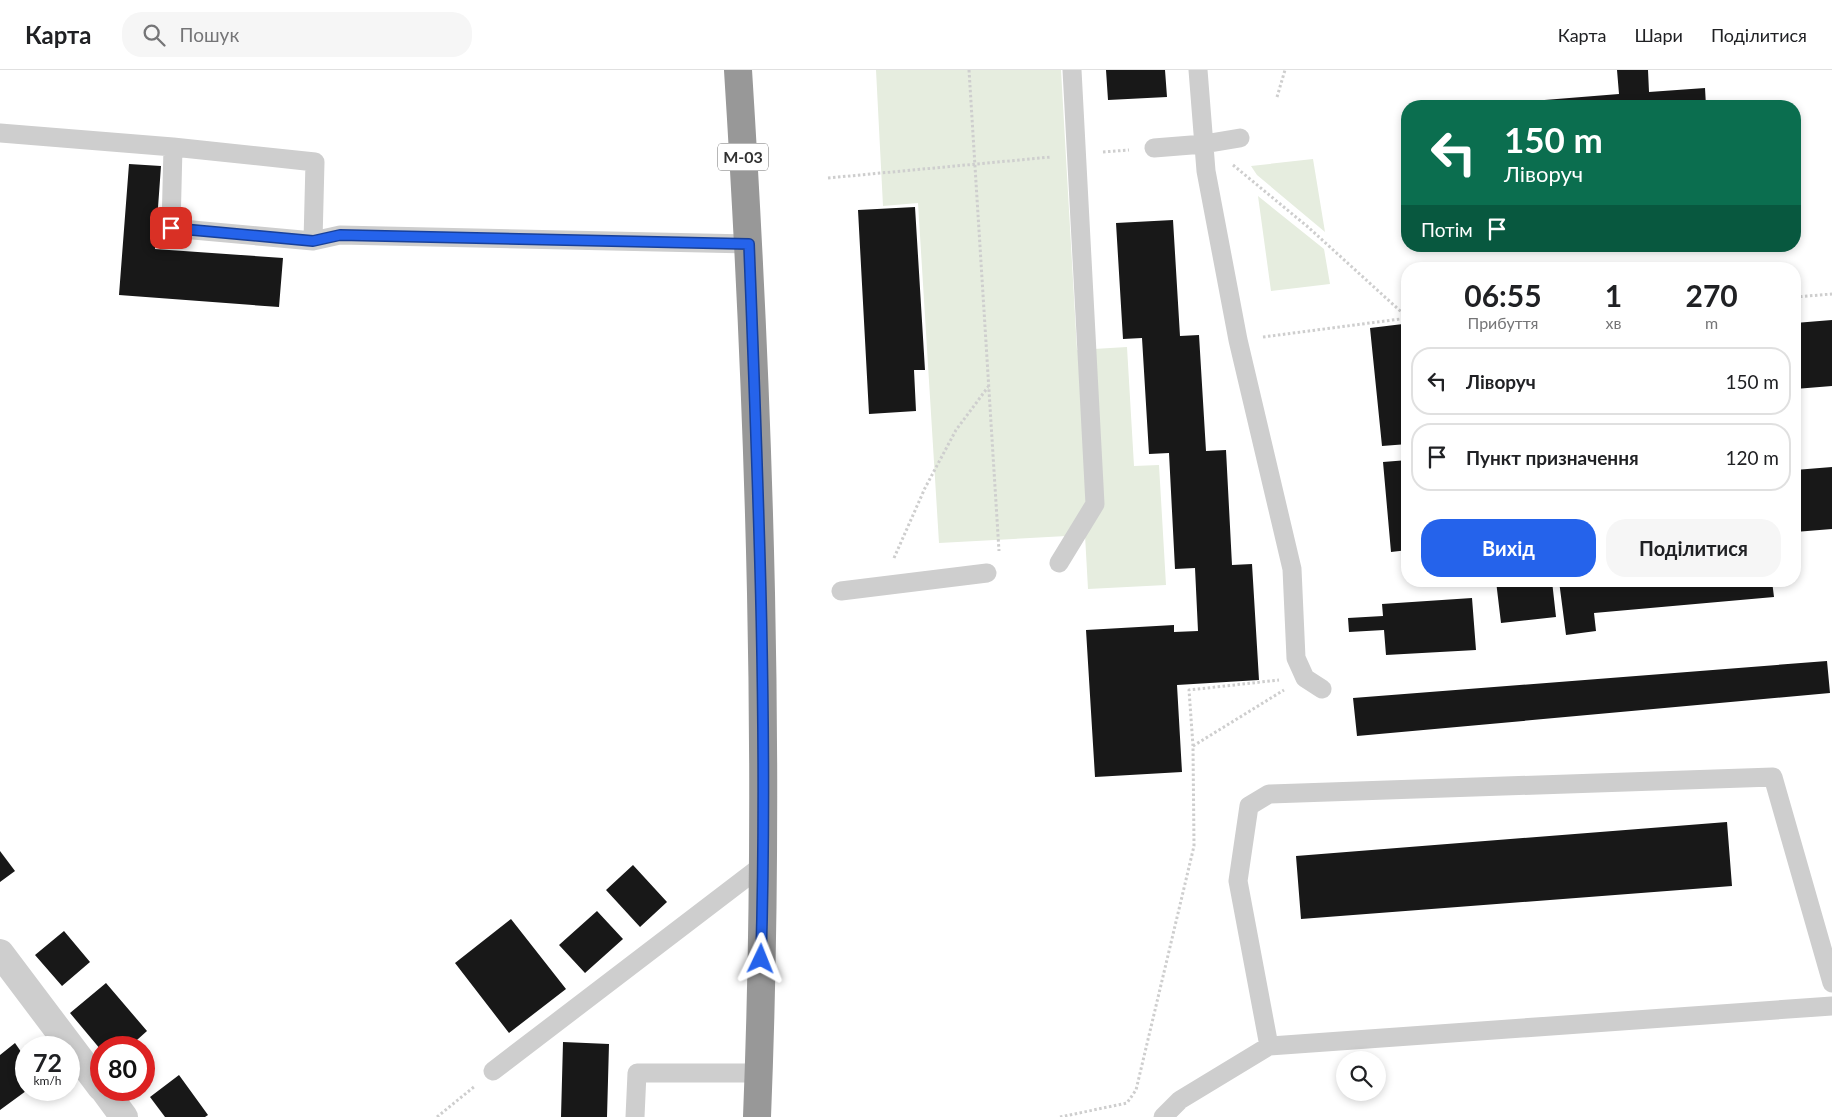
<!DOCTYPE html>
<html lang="uk">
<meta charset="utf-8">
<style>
body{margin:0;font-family:Lato,sans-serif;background:#f6f6f6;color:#202124;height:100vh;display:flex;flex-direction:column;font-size:19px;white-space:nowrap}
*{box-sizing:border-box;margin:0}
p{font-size:16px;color:#757577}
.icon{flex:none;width:28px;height:28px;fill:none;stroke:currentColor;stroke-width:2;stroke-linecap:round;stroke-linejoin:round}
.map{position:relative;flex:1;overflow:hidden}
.details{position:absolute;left:1401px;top:192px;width:400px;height:325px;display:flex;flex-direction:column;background:#fff;border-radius:20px;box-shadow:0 2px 8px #0003}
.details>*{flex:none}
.top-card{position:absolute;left:1401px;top:30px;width:400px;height:152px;border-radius:20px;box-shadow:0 2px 8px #0003;background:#0b6e4f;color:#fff;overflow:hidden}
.tools{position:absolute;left:1336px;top:981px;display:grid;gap:10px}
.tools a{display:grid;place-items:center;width:50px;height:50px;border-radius:50%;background:#fff;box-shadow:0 2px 8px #0003;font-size:25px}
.speed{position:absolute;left:15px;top:966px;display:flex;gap:10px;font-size:25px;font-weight:700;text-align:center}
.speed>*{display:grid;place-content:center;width:65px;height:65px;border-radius:50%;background:#fff;box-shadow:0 2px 8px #0003;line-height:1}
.speed small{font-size:12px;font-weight:400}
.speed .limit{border:8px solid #d22;background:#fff;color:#111}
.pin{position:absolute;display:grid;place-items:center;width:42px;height:42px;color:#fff;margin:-21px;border-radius:10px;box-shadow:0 2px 8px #0006}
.me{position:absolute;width:55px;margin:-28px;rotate:2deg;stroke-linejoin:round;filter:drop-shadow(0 0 4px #0008)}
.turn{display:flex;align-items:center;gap:18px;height:105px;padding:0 20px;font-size:22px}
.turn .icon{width:65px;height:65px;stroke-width:2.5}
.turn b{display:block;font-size:35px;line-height:42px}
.then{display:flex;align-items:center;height:48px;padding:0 20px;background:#0003;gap:10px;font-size:19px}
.eta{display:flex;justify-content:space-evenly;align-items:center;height:85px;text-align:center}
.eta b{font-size:30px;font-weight:700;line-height:35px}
.action{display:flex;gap:10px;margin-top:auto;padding:10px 20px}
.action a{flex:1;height:58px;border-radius:20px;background:#2563eb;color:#fff;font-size:20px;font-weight:700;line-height:58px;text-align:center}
.action a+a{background:#f6f6f6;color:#202124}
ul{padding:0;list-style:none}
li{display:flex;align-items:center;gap:15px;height:68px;margin:0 10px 8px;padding:0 10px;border:2px solid #e0e0e0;border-radius:20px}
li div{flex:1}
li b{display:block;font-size:19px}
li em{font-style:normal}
header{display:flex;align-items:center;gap:30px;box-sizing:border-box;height:70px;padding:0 25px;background:#fff;border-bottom:1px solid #e0e0e0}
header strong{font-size:24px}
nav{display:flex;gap:28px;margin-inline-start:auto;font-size:18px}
.search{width:350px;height:45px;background:#f6f6f6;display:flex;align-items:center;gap:12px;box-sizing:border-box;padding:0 18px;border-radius:20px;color:#757577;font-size:19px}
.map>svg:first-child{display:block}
</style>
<header>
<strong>Карта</strong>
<div class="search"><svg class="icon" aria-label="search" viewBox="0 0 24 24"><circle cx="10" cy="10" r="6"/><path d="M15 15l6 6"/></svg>Пошук</div>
<nav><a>Карта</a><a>Шари</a><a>Поділитися</a></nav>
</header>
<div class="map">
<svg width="1832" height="1047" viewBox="0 0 1832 1047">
<rect width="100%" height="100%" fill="#fff"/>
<path fill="#e6eddf" d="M876 0H1061L1077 280 1127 277 1134 396 1159 395 1166 515 1088 519 1085 465 939 473 918 133 883 136Z
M1313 89 1325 162 1257 105 1251 96Z
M1258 126 1324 179 1330 214 1271 221Z"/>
<path fill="#181818" d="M1106 0H1165L1167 27 1108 30Z
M1617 0H1648L1649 22 1705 18 1706 36H1533L1532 31 1619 24Z
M129 94 161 96 155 179 283 188 279 237 119 225Z
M915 137 925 300H914L916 341 869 344 858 140Z
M1173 150 1180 266 1199 265 1206 381 1226 380 1232 495 1252 494 1259 610 1177 615 1182 702 1095 707 1086 560 1174 555V562L1198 561 1195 498 1175 499 1169 383 1149 384 1142 268 1123 269 1116 153Z
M1832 250V316L1795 319V253Z
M1403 254 1408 292V374L1382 376 1370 258Z
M1408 390V480L1391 482 1383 392Z
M1832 397V459L1795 462V400Z
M1496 511H1552L1556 547 1501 553Z
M1559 511H1772L1774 527 1594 543 1596 561 1566 565Z
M1472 528 1476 580 1386 585 1384 560 1349 562 1348 548 1383 546 1382 534Z
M1827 591 1830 623 1357 666 1353 628Z
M1727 752 1732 816 1301 849 1296 786Z
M0 781 15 801 0 812Z
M633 795 667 832 640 857 606 820Z
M597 841 623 869 585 903 559 875Z
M511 849 566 919 509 963 455 893Z
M64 861 90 892 62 916 35 885Z
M106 913 147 961 128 978H101V980L70 943Z
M563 972 609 974 607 1047H561Z
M15 973 26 989V1021L0 1040V985Z
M179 1005 208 1045 205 1047H165L150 1027Z"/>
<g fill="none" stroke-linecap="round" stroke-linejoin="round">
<path stroke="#cecece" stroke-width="3" stroke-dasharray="2.5 2.5" stroke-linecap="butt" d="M969 0 999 481
M1277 27 1285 0
M1103 82 1129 80
M1233 95 1308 157 1408 248
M828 108 1051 87
M1795 227 1832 224
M1263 267 1408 248
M894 488 925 418 956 360 988 317
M1193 676 1284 620
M437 1047 475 1016
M1060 1047 1127 1033 1136 1020 1194 776 1193 676 1189 620 1279 610"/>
<path stroke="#cecece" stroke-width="19" d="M1198 0 1206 101 1238 270 1292 499 1296 588 1305 608 1322 619
M0 63 173 77 171 158 313 171 340 165 749 174
M173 77 315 92 313 171
M1154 78 1204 74 1240 68
M1059 493 1095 434 1072 0
M841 521 987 503
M1269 976 1832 936
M493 1001 764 794
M635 1047 637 1003H758
M1163 1047 1180 1030 1269 976 1238 811 1249 736 1269 724 1773 707 1832 913"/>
<path stroke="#cecece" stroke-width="28" d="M0 883 101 1017
M104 1020 124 1047"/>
<path stroke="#989898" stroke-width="28" d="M738 0C760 348 771 698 757 1047"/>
</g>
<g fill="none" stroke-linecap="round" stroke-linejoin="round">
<defs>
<path id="route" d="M171 158 313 171 340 165 749 174C758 412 768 651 761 889"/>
</defs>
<use href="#route" stroke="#184099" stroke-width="12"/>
<use href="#route" stroke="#2563eb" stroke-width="9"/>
</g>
<g text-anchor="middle" stroke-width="5" stroke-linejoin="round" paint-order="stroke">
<rect fill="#fff" stroke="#6f6f6f" stroke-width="1" x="718" y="73.5" width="50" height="27" rx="4"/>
<g font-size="16" font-weight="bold" fill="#313131">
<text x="743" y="93">М-03</text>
</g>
</g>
</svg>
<div class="tools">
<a><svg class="icon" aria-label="search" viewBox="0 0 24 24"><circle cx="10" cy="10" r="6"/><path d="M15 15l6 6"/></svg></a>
</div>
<div class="speed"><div>72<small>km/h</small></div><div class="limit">80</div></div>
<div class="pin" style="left:171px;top:158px;background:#d93025"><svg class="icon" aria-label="arrive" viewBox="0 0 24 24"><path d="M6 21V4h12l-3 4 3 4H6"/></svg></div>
<svg class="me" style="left:761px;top:889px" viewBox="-20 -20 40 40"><path d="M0-17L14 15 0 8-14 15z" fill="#2563eb" stroke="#fff" stroke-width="4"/></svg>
<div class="top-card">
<div class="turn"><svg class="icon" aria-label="left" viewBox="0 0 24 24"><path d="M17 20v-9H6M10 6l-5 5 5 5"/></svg><div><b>150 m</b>Ліворуч</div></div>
<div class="then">Потім<svg class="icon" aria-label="arrive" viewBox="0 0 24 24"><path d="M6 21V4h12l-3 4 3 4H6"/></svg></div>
</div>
<section class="details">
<div class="eta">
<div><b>06:55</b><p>Прибуття</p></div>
<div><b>1</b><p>хв</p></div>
<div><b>270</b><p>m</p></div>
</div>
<ul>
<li><svg class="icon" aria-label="left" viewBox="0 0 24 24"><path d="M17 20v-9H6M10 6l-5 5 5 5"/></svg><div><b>Ліворуч</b></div><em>150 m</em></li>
<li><svg class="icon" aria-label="arrive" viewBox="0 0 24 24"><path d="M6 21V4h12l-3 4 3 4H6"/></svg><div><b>Пункт призначення</b></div><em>120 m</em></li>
</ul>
<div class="action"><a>Вихід</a><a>Поділитися</a></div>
</section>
</div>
